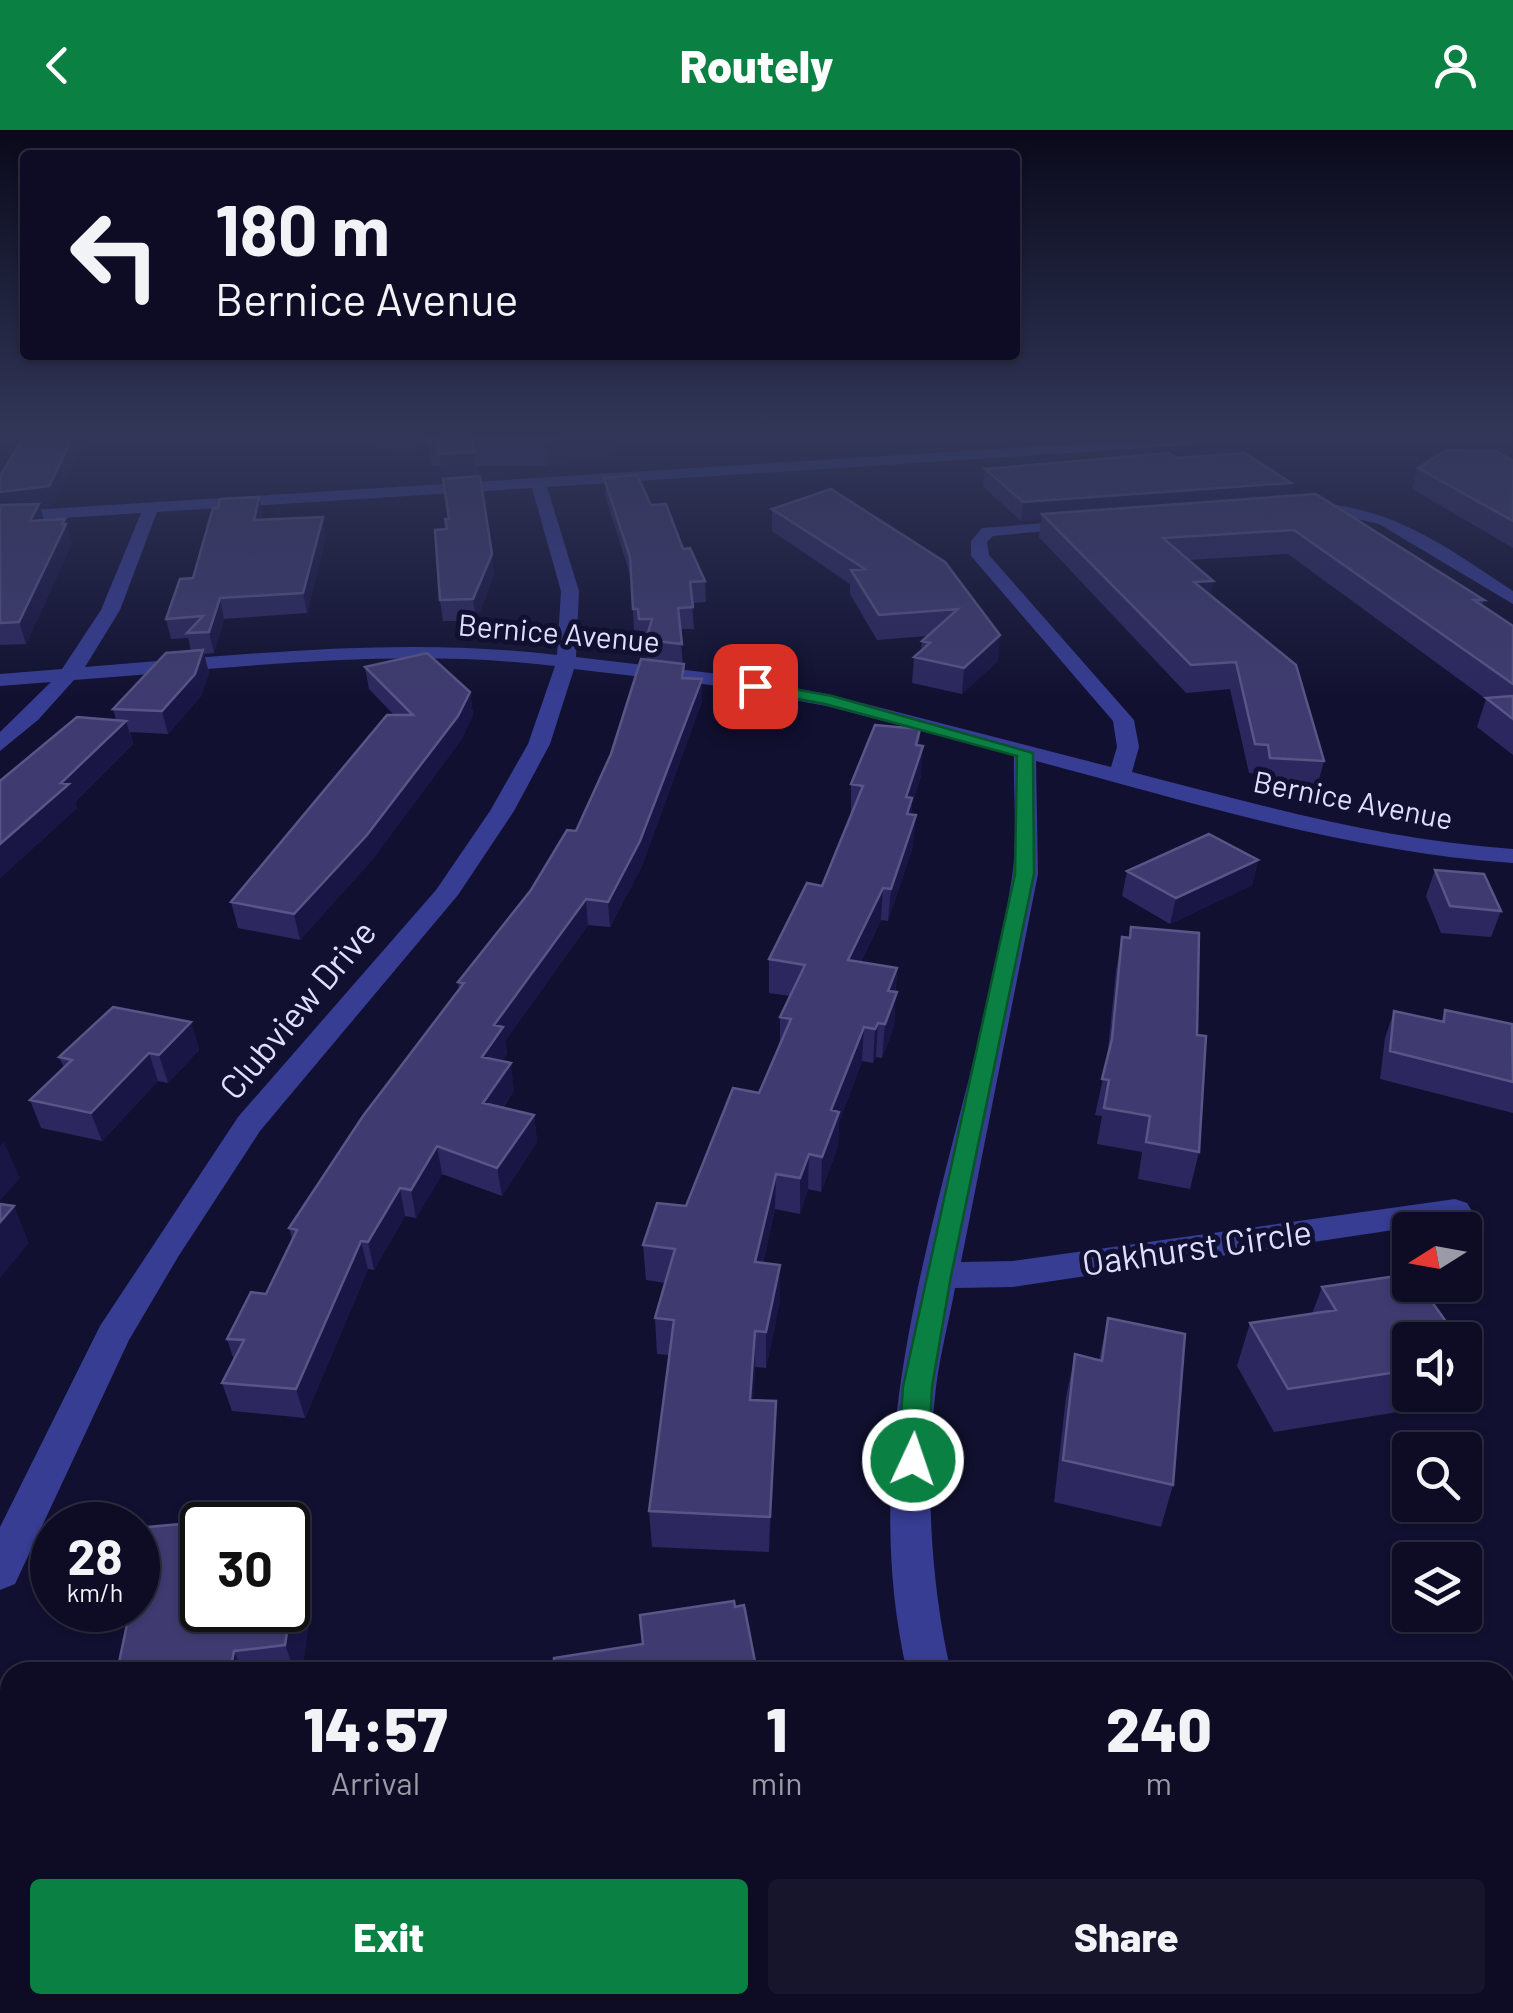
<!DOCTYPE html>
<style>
body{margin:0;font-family:Barlow,sans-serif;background:#16152c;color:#f1f3f6;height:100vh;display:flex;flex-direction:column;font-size:38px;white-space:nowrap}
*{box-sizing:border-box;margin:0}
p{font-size:32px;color:#9a9ba6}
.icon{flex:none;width:55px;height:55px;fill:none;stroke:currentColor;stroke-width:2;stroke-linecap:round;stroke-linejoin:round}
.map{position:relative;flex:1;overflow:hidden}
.sheet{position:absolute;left:0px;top:1532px;width:1515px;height:352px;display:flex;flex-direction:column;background:#0d0c24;border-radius:30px 30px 0 0;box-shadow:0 2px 8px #0004,0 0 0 2px #2d2c41}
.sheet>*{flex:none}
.hud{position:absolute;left:20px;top:20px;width:1000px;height:210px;border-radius:10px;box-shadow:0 2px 8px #0004,0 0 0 2px #2d2c41;background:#0d0c24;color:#f1f3f6;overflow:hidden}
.needle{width:65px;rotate:259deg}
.tools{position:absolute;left:1392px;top:1082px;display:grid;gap:20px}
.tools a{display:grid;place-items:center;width:90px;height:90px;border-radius:10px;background:#0d0c24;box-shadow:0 2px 8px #0004,0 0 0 2px #2d2c41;font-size:50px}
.speed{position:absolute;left:30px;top:1372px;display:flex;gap:20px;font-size:50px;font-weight:700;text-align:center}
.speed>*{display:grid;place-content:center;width:130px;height:130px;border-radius:50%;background:#0d0c24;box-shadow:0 2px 8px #0004,0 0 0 2px #2d2c41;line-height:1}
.speed small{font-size:25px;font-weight:400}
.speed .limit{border:5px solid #111;border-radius:15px;background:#fff;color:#111}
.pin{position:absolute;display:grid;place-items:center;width:85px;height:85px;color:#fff;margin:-42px;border-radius:20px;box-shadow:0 5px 15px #0006}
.me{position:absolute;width:110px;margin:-55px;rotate:3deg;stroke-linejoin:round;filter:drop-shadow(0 0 8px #0008)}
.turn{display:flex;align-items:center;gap:35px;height:210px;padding:0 30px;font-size:45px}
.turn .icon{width:130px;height:130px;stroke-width:2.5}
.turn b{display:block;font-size:70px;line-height:85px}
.eta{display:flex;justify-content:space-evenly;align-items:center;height:170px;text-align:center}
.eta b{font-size:60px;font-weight:800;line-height:70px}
.action{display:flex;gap:20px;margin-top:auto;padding:20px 30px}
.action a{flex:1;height:115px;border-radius:10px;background:#0b8043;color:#fff;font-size:40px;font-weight:800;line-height:115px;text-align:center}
.action a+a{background:#16152c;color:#f1f3f6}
header{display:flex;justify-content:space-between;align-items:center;height:130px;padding:0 30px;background:#0b8043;color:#fff;font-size:45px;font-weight:800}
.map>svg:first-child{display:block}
</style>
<header><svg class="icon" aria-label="back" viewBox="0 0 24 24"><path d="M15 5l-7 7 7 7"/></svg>Routely<svg class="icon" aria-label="person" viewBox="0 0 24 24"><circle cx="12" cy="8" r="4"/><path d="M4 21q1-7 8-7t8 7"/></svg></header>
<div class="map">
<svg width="1513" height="1883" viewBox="0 0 1513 1883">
<rect width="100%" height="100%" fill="#111030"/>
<path fill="#123a34" d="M894 305H1089L906 317Z"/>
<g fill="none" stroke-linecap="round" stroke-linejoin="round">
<path fill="#363d93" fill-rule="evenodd" d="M1216 305H1291L1284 309 547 357 579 461 576 527 719 544 827 564 1111 637 1117 617 1113 591 971 426V411L982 398 1084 390V396L1078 398 993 406 987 412 989 425 1134 590 1139 617 1132 642C1259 675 1382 710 1513 719V733C1349 722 1191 672 1036 631L1038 744 961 1132 1013 1131 1455 1069 1467 1073 1472 1081 1467 1089 1013 1157 955 1158C949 1191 940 1224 936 1257 925 1349 930 1452 951 1542H907C845 1272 972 1010 1012 747 1018 708 1013 665 1014 625L826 576 719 556 574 539 550 614 514 681 458 765 260 1001 178 1127 129 1210 15 1454 0 1460V1397L100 1196 238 987 436 760 490 681 528 614 555 536C395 517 234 538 74 550L38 590 0 621V602L51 552 0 556V544L62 539 101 480 141 383 0 392V382ZM532 358 561 461 557 525C400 506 241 525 85 537L120 480 157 382Z
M1294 372C1387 372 1439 412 1513 461V474L1379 394 1328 382 1288 380 1286 377Z
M997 1875H1051L1053 1883H999Z"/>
</g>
<path fill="#2c285f" d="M324 305H420L414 320 345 314 325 307Z
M427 305H618L612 328 548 336H476L494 445 476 491H443L440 470 449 389 440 336H431Z
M1177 328 1291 353 1288 366 1484 470 1482 476 1513 496V625L1477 597 1486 569 1288 424 1189 430 1213 451 1210 466 1324 631 1316 661 1263 657 1261 644 1249 643 1230 559 1186 563 1039 407 1041 390 1021 391 983 357 985 339Z
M1513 331V418L1412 359 1418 338Z
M0 346 54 375 40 377 44 390 65 389 72 414 26 514 0 515Z
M604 348 651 375 705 451 706 472 692 473 694 499H680L684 548 702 571 642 736 610 797 588 795 505 911 507 924 502 931 514 960 503 978 534 985 537 1012 502 1066 442 1044 416 1088 405 1086 374 1140 368 1139 305 1288 232 1281 222 1253 234 1230 227 1209 266 1164 292 1109 289 1098 459 861 458 852 576 701 611 624 647 529 646 511H640L639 500H634L631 447 605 366Z
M259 367 262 385 261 390 326 406 307 483 224 489 214 523 204 524 209 543 201 566 168 604 130 602 133 614 75 672 77 678 0 748V651L116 590 113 579 191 521 188 508 171 509 166 489 193 448 218 378Z
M772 379 945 432 998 531 962 564 912 553 914 527 921 520 922 511 928 506 877 510 850 464V454L772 401Z
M365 537 470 562 473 585 461 610 372 730 300 810 238 798 231 772 394 585 369 559Z
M920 599 919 616 921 646 912 673 911 685 913 716 888 791 881 790 861 832 897 838 894 896 882 928 876 927 873 933 862 931 839 992 838 1016 821 1062 808 1059 800 1084 775 1079 763 1133 780 1171 766 1238 755 1237 753 1270 776 1271 769 1422 652 1417 649 1381 669 1225 657 1224 655 1188 665 1153 646 1150 643 1115 686 1076 759 963 780 914V887L790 866 769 863V829L822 756 851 685V654Z
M1258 730 1252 755 1170 794 1122 766 1127 741Z
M1435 740 1501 781 1491 807 1441 803 1426 766Z
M1131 797 1197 905 1199 1022 1190 1059 1138 1049 1142 1022 1097 1014 1102 986 1095 985 1107 930 1116 841 1122 807 1129 808Z
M1445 880 1513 906V983L1380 949 1385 908 1394 881 1441 891Z
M191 892 199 920 168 953 158 951 102 1011 41 998 30 970 64 938 59 927Z
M1322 1157 1410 1210V1265H1457L1454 1273 1274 1302 1237 1236 1250 1193 1312 1184Z
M1108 1188 1173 1355 1161 1397 1054 1372 1066 1267 1075 1224 1099 1230Z
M1465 1218 1474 1230 1465 1249Z
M260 1387 263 1395H202V1480H288V1457H294L308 1498 302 1542H117L130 1480H138V1447L148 1397Z
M541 1875H852L851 1883H504Z
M1244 1875H1346L1309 1883H1247Z"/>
<path fill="#191645" d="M74 305H88L54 375 40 377 45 393 36 411 0 382V362Z
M412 305H420L414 320Z
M590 305H618L612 328 548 336 546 310Z
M474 322 477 348 442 350 439 324Z
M1291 353 1287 372 1042 384 1041 390 1021 391 1023 372Z
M259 367 262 385 258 409 254 390Z
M323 387 326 406 307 483 303 463Z
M65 389 72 414 26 514 19 492Z
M492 424 494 445 476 491 473 469Z
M1213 451 1208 477 1194 452Z
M220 468 224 489 214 523 209 502Z
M1000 505 998 531 962 564 964 538Z
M203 520 209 543 201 566 168 604 162 581Z
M702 549V571L642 736 610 797 608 772Z
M470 562 473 585 461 610 372 730 300 810 294 784Z
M126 591 133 614 75 672 77 678 0 748V714Z
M920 599 918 629 923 616 921 646 912 673 910 699 904 715 906 667Z
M916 685 913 716 888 791 891 759Z
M1258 730 1252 755 1170 794 1176 768Z
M883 758 881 790 846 863 848 830Z
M586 769 588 795 505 911 507 924 486 954 482 927 494 895Z
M897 838 894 896 882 928 888 861Z
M191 892 199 920 168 953 159 925Z
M878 893 876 927 873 933 875 899Z
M864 897 862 931 839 992 838 1016 821 1062 822 1027 831 980Z
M149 923 158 951 102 1011 91 983Z
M511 933 514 960 487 1001 483 973Z
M534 985 537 1012 502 1066 497 1038Z
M4 1012 20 1048 0 1071V1016Z
M437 1016 442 1044 416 1088 411 1060Z
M809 1024 808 1059 800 1084V1048Z
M776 1044 775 1079 755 1168V1132Z
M400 1058 405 1086 374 1140 368 1112Z
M14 1076 29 1113 0 1148V1092Z
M361 1111 368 1139 305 1288 296 1259Z
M780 1135V1171L766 1238V1202Z
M755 1201V1237L751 1306 750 1270Z
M776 1271V1307L769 1422 770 1387Z
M294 1457 308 1498 302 1542H295L285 1515Z
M234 1521 243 1542H230Z
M223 1875H237L242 1883H222Z
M345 1875H350L354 1883H344Z"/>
<path fill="#3f3b70" stroke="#585587" stroke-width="2.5" d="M25 305H74L49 356 0 362V346Z
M427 305H590L546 310H472L474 322 439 324 436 310H427Z
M1446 320 1496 321 1513 331V391L1418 338Z
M1169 323 1177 328 1245 323 1291 353 1023 372 985 339Z
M637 345 651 375 666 374 683 419 690 418 705 451 690 452 693 477 678 478 682 514 646 510 652 489H639L638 479H633L630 427 604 348Z
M480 346 492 424 473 469 440 470 435 400 447 399 445 389H449L443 349Z
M831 359 945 432 1000 505 964 538 914 527 930 513 922 511 958 479 879 485 851 440 865 439 772 379Z
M1316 364 1484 470H1474L1513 496V554L1294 400 1163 408 1213 451 1194 452 1296 535 1324 631 1270 628 1268 615 1255 614 1236 532 1191 535 1042 384Z
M259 367 254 390 323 387 303 463 220 468 209 502 187 503 203 486 166 489 180 449 193 448 213 378H218L220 369Z
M39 374 30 391 65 389 62 394H66L19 492 0 493V375Z
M203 520 195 544 162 581 113 579 166 523Z
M427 523 470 562 458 586 367 705 294 784 231 772 387 585H413L365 537Z
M641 529 684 534 682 548 702 549 640 711 608 772 586 769 494 895 503 897 482 927 511 933 483 973 534 985 497 1038 437 1016 411 1060 400 1058 368 1112 361 1111 296 1259 222 1253 244 1210 227 1209 251 1162 266 1164 297 1100 289 1098 363 986 464 853 458 852 531 760 567 700 576 701 611 624Z
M1513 566V589L1486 568Z
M77 587 126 591 61 653 69 654 0 714V651Z
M875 595 920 599 916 615 923 616 906 667 912 668 907 684 916 685 891 759 883 758 848 830 897 838 888 861 897 862 885 894 878 893 875 899 864 897 831 980 839 982 822 1027 809 1024 800 1048 776 1044 755 1132 780 1135 766 1202 755 1201 750 1270 776 1271 770 1387 649 1381 674 1190 655 1188 675 1119 643 1115 657 1073 686 1076 733 958 759 963 791 889 780 887 805 835 769 829 807 753 822 756 863 656 851 654Z
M1209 704 1258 730 1176 768 1127 741Z
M1435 740 1484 744 1501 781 1450 776Z
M1131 797 1199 803 1197 905 1206 906 1199 1022 1146 1012 1150 986 1104 978 1109 950 1102 949 1112 909 1122 807 1130 808Z
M113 877 191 892 159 925 149 923 91 983 30 970 72 930 59 927Z
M1445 880 1512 894 1513 952 1390 921 1394 881 1444 892Z
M0 1074 14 1076 0 1092Z
M1410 1144V1155H1420L1459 1210H1410V1240L1288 1259 1250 1193 1336 1180 1322 1157Z
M1108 1188 1185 1204 1173 1355 1063 1330 1075 1224 1102 1231Z
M1465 1218 1474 1230 1465 1232Z
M260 1387 258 1395H202V1480H288V1457H294L285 1515 234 1521 230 1542H117L130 1480H138V1447L148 1397Z
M734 1471 735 1477 744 1475 757 1542H554V1528L643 1514 640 1485Z
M142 1875H223L222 1883H141Z
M279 1875H345L344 1883H231Z
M541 1875H753L754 1883H504V1882Z"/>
<linearGradient id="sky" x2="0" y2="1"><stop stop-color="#09091a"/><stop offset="0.54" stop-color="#323759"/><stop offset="1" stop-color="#323759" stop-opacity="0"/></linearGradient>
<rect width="1513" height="569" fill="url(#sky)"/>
<path fill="#0b8043" stroke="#07532c" stroke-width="2.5" d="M755 552 832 566 1033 623 1034 744 951 1146 932 1257 928 1330 924 1339 913 1343 902 1339 898 1330 903 1257 1015 744 1017 626 825 574 750 560V553Z"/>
<g text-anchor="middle" stroke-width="10" stroke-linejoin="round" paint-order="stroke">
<g font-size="30" fill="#dedeff" stroke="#111030">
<text transform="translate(559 504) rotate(5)" y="10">Bernice Avenue</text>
<text transform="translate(1353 671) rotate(11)" y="10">Bernice Avenue</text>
</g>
<g font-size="35" fill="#dedeff" stroke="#111030">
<text transform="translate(298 880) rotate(-50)" y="12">Clubview Drive</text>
<text transform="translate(1197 1118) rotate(-8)" y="12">Oakhurst Circle</text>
</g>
</g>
</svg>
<div class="tools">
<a><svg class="needle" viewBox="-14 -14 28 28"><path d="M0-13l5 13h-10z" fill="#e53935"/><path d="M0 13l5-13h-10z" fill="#9a9ba6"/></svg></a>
<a><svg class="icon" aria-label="sound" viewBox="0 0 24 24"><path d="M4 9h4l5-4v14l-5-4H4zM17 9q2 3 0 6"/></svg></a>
<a><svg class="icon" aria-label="search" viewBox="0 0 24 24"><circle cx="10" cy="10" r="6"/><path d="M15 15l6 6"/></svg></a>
<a><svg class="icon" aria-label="layers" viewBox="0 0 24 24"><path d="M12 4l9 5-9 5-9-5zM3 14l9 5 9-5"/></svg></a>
</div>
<div class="speed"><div>28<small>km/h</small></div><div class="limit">30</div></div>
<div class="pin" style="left:755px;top:556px;background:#d93025"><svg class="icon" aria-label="arrive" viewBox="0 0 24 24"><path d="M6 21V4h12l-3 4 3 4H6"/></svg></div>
<svg class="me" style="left:913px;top:1330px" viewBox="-20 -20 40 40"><circle r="17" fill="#0b8043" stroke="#fff" stroke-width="3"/><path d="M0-11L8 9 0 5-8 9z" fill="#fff"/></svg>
<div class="hud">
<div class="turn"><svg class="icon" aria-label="left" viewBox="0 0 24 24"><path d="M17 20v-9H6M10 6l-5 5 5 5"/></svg><div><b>180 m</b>Bernice Avenue</div></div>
</div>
<section class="sheet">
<div class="eta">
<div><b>14:57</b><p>Arrival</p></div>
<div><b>1</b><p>min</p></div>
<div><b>240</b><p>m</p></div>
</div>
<div class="action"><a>Exit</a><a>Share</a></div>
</section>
</div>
